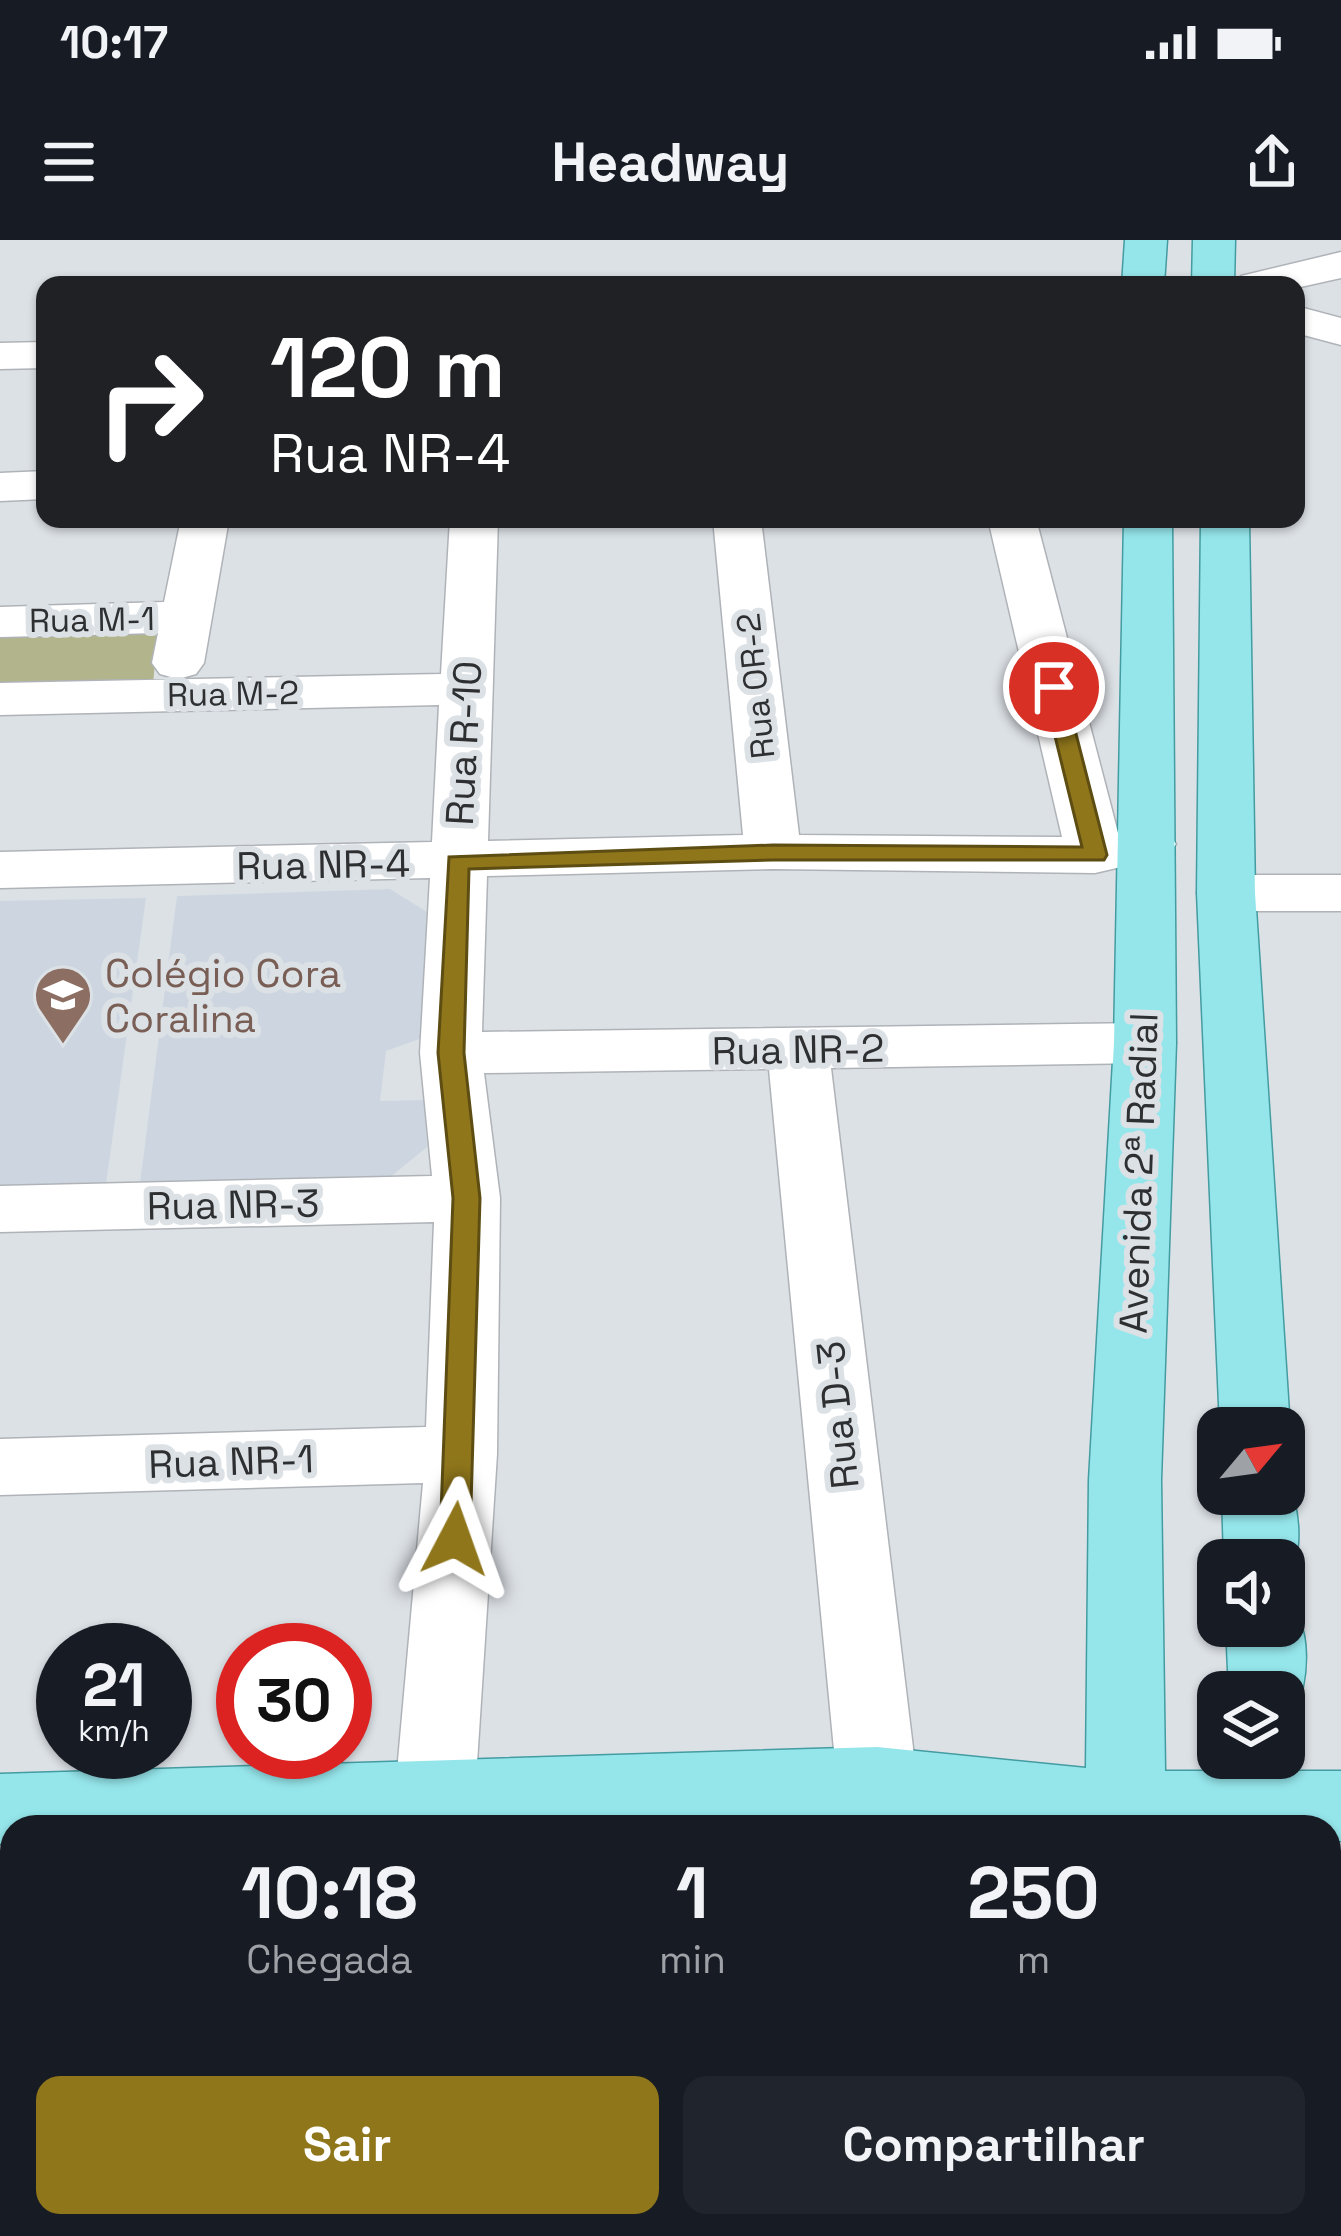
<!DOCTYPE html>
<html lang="pt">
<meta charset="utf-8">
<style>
body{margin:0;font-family:"Space Grotesk",sans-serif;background:#20242c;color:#f1f3f6;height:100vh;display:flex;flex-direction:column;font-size:45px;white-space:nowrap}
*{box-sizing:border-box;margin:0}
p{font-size:39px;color:#9ea1a6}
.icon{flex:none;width:66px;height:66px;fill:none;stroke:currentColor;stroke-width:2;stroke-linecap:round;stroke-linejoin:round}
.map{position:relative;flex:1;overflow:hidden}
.details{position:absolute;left:0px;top:1575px;width:1341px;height:423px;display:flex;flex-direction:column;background:#171b24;border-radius:36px 36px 0 0;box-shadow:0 3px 9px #0004}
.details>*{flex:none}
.hud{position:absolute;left:36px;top:36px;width:1269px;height:252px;border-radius:24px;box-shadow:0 3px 9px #0004;background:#202124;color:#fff;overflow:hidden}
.needle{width:78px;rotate:61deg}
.fabs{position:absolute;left:1197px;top:1167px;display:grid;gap:24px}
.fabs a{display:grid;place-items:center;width:108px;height:108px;border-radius:24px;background:#171b24;box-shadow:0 3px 9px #0004;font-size:60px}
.speed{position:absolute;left:36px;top:1383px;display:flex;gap:24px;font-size:60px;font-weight:700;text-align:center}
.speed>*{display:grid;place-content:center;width:156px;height:156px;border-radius:50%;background:#171b24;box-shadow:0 3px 9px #0004;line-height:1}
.speed small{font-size:30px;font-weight:400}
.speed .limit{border:18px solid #d22;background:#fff;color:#111}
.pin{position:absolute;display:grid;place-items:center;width:102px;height:102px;color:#fff;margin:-51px;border:6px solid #fff;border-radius:50%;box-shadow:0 3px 12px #0007}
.me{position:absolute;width:132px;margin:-66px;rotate:4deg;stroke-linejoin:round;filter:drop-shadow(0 0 9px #0008)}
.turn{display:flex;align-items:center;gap:42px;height:252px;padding:0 36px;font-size:54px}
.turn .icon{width:156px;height:156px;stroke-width:2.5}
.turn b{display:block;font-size:84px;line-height:102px}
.eta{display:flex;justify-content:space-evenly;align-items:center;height:204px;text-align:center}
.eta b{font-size:72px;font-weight:600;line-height:84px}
.cta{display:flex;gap:24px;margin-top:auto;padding:24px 36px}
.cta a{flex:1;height:138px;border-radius:24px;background:#8f761b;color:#fff;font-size:48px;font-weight:600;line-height:138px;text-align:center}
.cta a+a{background:#20242c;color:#f1f3f6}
.status{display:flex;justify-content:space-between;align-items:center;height:84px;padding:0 60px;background:#171b24;direction:ltr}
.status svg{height:33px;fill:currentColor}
header{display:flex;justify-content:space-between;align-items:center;height:156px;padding:0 36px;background:#171b24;font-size:54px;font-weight:600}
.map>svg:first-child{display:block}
</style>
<div class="status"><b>10:17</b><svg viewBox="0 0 49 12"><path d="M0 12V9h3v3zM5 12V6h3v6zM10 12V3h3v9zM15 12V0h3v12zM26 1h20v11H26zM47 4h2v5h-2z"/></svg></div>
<header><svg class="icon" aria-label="menu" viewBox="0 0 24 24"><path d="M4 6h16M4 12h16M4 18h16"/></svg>Headway<svg class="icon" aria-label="share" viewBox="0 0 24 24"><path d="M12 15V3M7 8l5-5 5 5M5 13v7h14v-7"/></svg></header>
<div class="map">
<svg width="1341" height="1996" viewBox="0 0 1341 1996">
<rect width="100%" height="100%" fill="#dce1e6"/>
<path fill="#cdd6e0" d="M390 649 427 672 422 798 386 811 380 861 424 860 427 907 383 943 139 951 177 656Z
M146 658 105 951 0 954V661Z"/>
<path fill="#b2b58c" d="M158 386 153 445 0 450V391Z"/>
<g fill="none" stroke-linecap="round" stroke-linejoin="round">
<defs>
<path id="minor" d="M1341 12V38L1296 48 1235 45 1241 36Z
M1296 66 1341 78V105L1296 93Z
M45 102V128L0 129V103Z
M45 231V259L0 261V233Z
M181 279H229L204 423 196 434 178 439 160 434 152 423 158 393 0 397V367L164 362Z
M450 279H498L488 601 743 595 713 279H761L799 595 1062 597 988 279H1036L1118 593 1148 587 1168 592 1176 604 1168 616 1095 633 773 629 487 636 482 792 1145 783 1167 789 1176 803 1167 817 1145 823 831 828 917 1541 905 1565 877 1575 849 1565 837 1541 769 829 484 833 500 958 497 1214 475 1554 463 1578 439 1587 407 1578 395 1554 423 1243 0 1255V1199L426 1187 434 982 0 992V946L432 936 420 813 430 638 0 648V612L432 602 439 465 0 475V443L441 434Z
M1226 635H1341V671H1226L1206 666 1197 653 1206 640Z
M281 1986H371L369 1996H279Z"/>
<path id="major" d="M1125 0H1167L1164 45H1122Z
M1193 0H1235L1234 45H1192Z
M1124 279H1172L1176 803 1161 1240 1165 1531H1341V1601H1329V1587H991L877 1575 513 1587H12V1603L0 1604V1534L877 1507 1086 1528 1089 1240 1114 803Z
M1201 279H1249L1255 653 1290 1188 1284 1200V1188H1220L1197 653Z
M1284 1235C1300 1264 1306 1316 1284 1342V1320H1224L1222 1254H1284Z
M1284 1362C1315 1381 1308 1446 1294 1475L1284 1478V1452H1229L1226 1386H1284Z
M1341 1686V1762L1329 1764V1688Z
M12 1705V1783L0 1784V1706Z
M1329 1946 1341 1951V1996H1275L1274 1986H1329Z
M1104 1986H1194V1996H1104Z"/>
</defs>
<use href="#minor" stroke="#afb3b8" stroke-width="3"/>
<use href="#major" stroke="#439ca1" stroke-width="3"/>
<use href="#minor" fill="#fff" fill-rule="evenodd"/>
<use href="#major" fill="#95e6eb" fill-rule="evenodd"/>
</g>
<path fill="#8f761b" stroke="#5d4d12" stroke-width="3" d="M1054 440 1064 447 1107 615 1104 620H773L469 629 464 813 480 958 470 1299 455 1311 444 1307 440 1299 453 958 438 813 449 617 773 605 1082 607 1043 447Z"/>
<defs>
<symbol id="school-pin" viewBox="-11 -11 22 30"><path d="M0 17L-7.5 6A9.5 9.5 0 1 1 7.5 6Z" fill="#8d6e63" stroke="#dce1e6"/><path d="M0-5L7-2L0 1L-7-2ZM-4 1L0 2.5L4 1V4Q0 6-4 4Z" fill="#fff"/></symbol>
</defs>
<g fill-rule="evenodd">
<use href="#school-pin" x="30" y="722" width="66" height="90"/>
</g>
<g text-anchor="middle" stroke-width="12" stroke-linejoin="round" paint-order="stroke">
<g font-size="33" fill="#2e2f31" stroke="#dce1e6">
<text transform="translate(92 379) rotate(-1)" y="12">Rua M-1</text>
<text transform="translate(755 446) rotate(-96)" y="12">Rua OR-2</text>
<text transform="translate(233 453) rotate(-1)" y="12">Rua M-2</text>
</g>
<g font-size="39" fill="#2e2f31" stroke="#dce1e6">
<text transform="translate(463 503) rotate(-87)" y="14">Rua R-10</text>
<text transform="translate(323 624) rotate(-1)" y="14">Rua NR-4</text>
<text transform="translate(798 809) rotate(-1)" y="14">Rua NR-2</text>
<text transform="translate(1138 933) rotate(-88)" y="14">Avenida 2ª Radial</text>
<text transform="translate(233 964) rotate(-1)" y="14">Rua NR-3</text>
<text transform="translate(837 1175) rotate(-96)" y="14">Rua D-3</text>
<text transform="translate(231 1221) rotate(-2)" y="14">Rua NR-1</text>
</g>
<g font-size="39" fill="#785e54" stroke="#dce1e6" text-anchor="start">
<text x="105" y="747">Colégio Cora<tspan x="105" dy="45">Coralina</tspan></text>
</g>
</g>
</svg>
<div class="fabs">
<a><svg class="needle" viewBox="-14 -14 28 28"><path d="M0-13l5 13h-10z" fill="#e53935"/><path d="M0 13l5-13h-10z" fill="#9ea1a6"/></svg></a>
<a><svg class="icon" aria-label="sound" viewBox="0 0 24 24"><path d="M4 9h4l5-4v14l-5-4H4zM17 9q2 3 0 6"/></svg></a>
<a><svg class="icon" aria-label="layers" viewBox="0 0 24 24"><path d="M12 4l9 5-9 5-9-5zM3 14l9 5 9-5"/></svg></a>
</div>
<div class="speed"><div>21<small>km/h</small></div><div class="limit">30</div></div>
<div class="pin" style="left:1054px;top:447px;background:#d93025"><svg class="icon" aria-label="arrive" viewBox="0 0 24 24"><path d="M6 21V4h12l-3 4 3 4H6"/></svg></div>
<svg class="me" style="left:455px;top:1299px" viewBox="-20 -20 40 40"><path d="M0-17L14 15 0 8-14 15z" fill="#8f761b" stroke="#fff" stroke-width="4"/></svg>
<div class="hud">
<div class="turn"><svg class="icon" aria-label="right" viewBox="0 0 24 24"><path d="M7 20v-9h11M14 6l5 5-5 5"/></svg><div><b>120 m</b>Rua NR-4</div></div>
</div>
<section class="details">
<div class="eta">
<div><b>10:18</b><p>Chegada</p></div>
<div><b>1</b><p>min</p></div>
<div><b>250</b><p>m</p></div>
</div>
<div class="cta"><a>Sair</a><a>Compartilhar</a></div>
</section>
</div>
